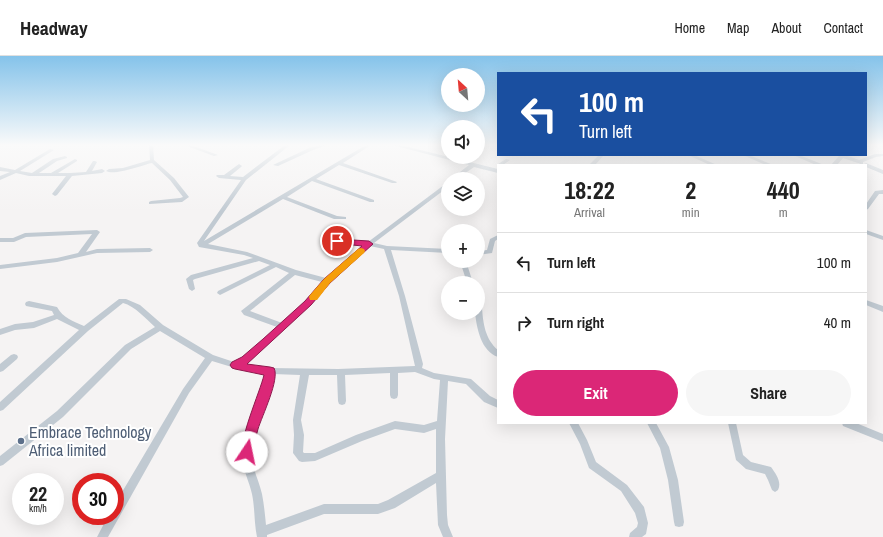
<!DOCTYPE html>
<meta charset="utf-8">
<style>
body{margin:0;font-family:"Archivo Narrow",sans-serif;background:#f6f6f6;color:#222;height:100vh;display:flex;flex-direction:column;font-size:15px;white-space:nowrap}
*{box-sizing:border-box;margin:0}
p{font-size:13px;color:#767676}
.icon{flex:none;width:22px;height:22px;fill:none;stroke:currentColor;stroke-width:2;stroke-linecap:round;stroke-linejoin:round}
.map{position:relative;flex:1;overflow:hidden}
.drawer{position:absolute;left:497px;top:108px;width:370px;height:260px;display:flex;flex-direction:column;background:#fff;border-radius:0px;box-shadow:0 4px 16px #0002}
.drawer>*{flex:none}
.top-card{position:absolute;left:497px;top:16px;width:370px;height:84px;border-radius:0px;box-shadow:0 4px 16px #0002;background:#1a4fa0;color:#fff;overflow:hidden}
.needle{width:26px;rotate:334deg}
.fabs{position:absolute;left:441px;top:12px;display:grid;gap:8px}
.fabs a{display:grid;place-items:center;width:44px;height:44px;border-radius:50%;background:#fff;box-shadow:0 4px 16px #0002;font-size:20px}
.speed{position:absolute;left:12px;top:417px;display:flex;gap:8px;font-size:20px;font-weight:700;text-align:center}
.speed>*{display:grid;place-content:center;width:52px;height:52px;border-radius:50%;background:#fff;box-shadow:0 4px 16px #0002;line-height:1}
.speed small{font-size:10px;font-weight:400}
.speed .limit{border:6px solid #d22;background:#fff;color:#111}
.pin{position:absolute;display:grid;place-items:center;width:34px;height:34px;color:#fff;margin:-17px;border:2px solid #fff;border-radius:50%;box-shadow:0 1px 4px #0007}
.me{position:absolute;width:44px;margin:-22px;rotate:11deg;stroke-linejoin:round;filter:drop-shadow(0 0 3px #0008)}
.turn{display:flex;align-items:center;gap:14px;height:84px;padding:0 16px;font-size:18px}
.turn .icon{width:52px;height:52px;stroke-width:2.5}
.turn b{display:block;font-size:28px;line-height:34px}
.eta{display:flex;justify-content:space-evenly;align-items:center;height:68px;text-align:center}
.eta b{font-size:24px;font-weight:700;line-height:28px}
.action{display:flex;gap:8px;margin-top:auto;padding:8px 16px}
.action a{flex:1;height:46px;border-radius:24px;background:#db2777;color:#fff;font-size:16px;font-weight:700;line-height:46px;text-align:center}
.action a+a{background:#f6f6f6;color:#222}
ul{padding:0;list-style:none}
li{display:flex;align-items:center;gap:12px;height:60px;padding:0 16px;border-top:1px solid #e0e0e0}
li div{flex:1}
li b{display:block;font-size:15px}
li em{font-style:normal}
header{display:flex;align-items:center;gap:24px;box-sizing:border-box;height:56px;padding:0 20px;background:#fff;border-bottom:1px solid #e0e0e0}
header strong{font-size:19px}
nav{display:flex;gap:22px;margin-inline-start:auto;font-size:14px}
.map>svg:first-child{display:block}
</style>
<header>
<strong>Headway</strong>
<nav><a>Home</a><a>Map</a><a>About</a><a>Contact</a></nav>
</header>
<div class="map">
<svg width="883" height="481" viewBox="0 0 883 481">
<rect width="100%" height="100%" fill="#f5f3f3"/>
<g fill="none" stroke-linecap="round" stroke-linejoin="round">
<path fill="#c1cad2" fill-rule="evenodd" d="M149 89H153L154 104 174 122 189 141 182 146 149 148V146L151 145 180 142 183 141 170 124 152 107C142 109 115 120 106 115L109 113 123 112 150 104Z
M184 89H191L218 99 214 100Z
M285 89H290L246 124 204 185 366 89H371L343 107 397 126 396 127H392L339 109 316 123 374 144V146H370L312 125 287 141 337 160 346 161V163H334L283 143 208 188 247 196 296 214 326 222 364 189 337 187 335 186 334 185 335 184 368 186 448 126V131L374 187 387 190 448 193V197L391 194 405 240 423 308 422 312 434 317 471 323 490 340 498 344V352L484 346 466 328 448 325 445 383 447 459 448 469 453 481H443L438 469 436 427 395 452 378 458H324L267 479V481H257C254 467 255 452 252 438 249 424 240 409 243 394 247 367 260 344 265 318L235 312 212 305 189 337 108 481H97L108 460H115V448L183 333 205 302 160 275 131 293 63 361 3 409 0 410V400L57 355 125 289 155 271C146 263 135 250 123 247L88 275 3 354 0 355V346L79 274 57 263 34 272 15 274 0 279V273L15 268 33 266 54 259 52 255 26 250 25 248 26 246 29 245 57 251C63 262 73 265 84 270L119 243H126L140 249 163 269 213 299 234 306 242 302 277 271 244 259 241 255 289 217 276 211 220 239 217 237 218 235 270 209 259 205 195 223 193 224 195 233 192 235 189 233 186 223 191 219 253 202 244 199 199 191 197 187 241 124 219 122 216 120 217 119H224L239 108 242 110 241 111 230 120 243 121ZM370 190 384 193 399 240 415 310 338 313 270 312 245 308 270 287 311 249 329 227ZM295 219 322 226 305 245 282 267 250 255ZM415 316 434 323 440 324 437 365 424 369 395 365 356 379 315 397H304L303 396 304 379 301 364 309 319H337L338 345 339 348 342 349 345 348 346 345 345 319 390 317V339L391 342 394 343 397 342 398 339V317ZM273 318 300 319 293 364 294 379 293 397 299 405 302 406 315 405 362 385 395 373 424 377 436 373V417L388 444 378 448H324L266 469C265 459 264 448 262 438 259 424 251 411 252 396 253 369 269 345 273 318Z
M320 89H327L313 94 278 110 273 109 309 92Z
M392 89H400L498 113V117L474 111 457 123H451L469 109Z
M50 93 54 94 20 115 32 117 53 103 65 100 67 101V102L57 105 39 117H51L75 103 77 104V105L58 117H70L86 116 93 105H95L97 106 92 115 102 113 105 115 102 117 72 120 57 139 55 140 52 138 66 120H29L16 117 0 124V120L10 116 0 115V111L15 114Z
M875 98H883V100L876 101 863 106V108H861L843 102 837 109H831L839 100V99H845L859 104Z
M599 99H604L595 109H589Z
M688 99H694L717 109H710Z
M743 99H749L773 109H766Z
M793 99H799L824 109H816Z
M506 103 510 104 503 109 498 110V108Z
M866 107 883 114V118L866 111V109H863Z
M883 134V138H879L868 153 866 154V148L875 135Z
M97 174 100 176 86 196 97 193 150 192 153 194 150 196 97 197 57 206 0 213V209L57 202 78 197 92 178 26 181 14 186H0V182H13L25 177Z
M866 174 883 180V184L866 178Z
M498 179V183L495 185 492 197 478 199V195L487 194 490 183Z
M460 205H466L473 227H467Z
M866 244 883 250V256L866 249Z
M478 248 482 251C483 267 485 283 498 294V301C481 295 477 273 475 257H478Z
M14 298 17 299 18 301 17 303 3 315 0 316V308L11 299Z
M569 367H578L587 384 596 406 627 429 644 451 648 467 646 478 642 481H629L630 477 637 471 638 467 635 457 621 435 589 412 580 388Z
M647 367H656L669 391 678 424 684 466 683 470 679 471 675 470 674 466 668 424 660 392Z
M728 367H736L743 399 751 406 771 411C776 418 782 426 778 434L775 436 772 434 768 424 765 418 746 413 736 404Z
M842 367H856L883 378V386L843 370Z"/>
</g>
<linearGradient id="sky" x2="0" y2="1"><stop stop-color="#85c3ea"/><stop offset="0.57" stop-color="#fafafa"/><stop offset="1" stop-color="#fafafa" stop-opacity="0"/></linearGradient>
<rect width="883" height="156" fill="url(#sky)"/>
<path fill="#db2777" stroke="#8e194d" d="M337 183 369 185 373 188 330 227 311 249 247 308 270 311 274 312C280 323 262 360 258 373 255 382 255 391 251 400L247 402 243 400C237 387 260 336 264 319L235 313 232 312 230 309 232 306 242 301 263 283 305 245 324 223 362 190 334 187 333 185Z"/>
<path fill="#f59e0b" d="M361 192 364 193 365 195 364 197 330 227 317 244H310L309 241 310 239 324 223 358 193Z"/>
<circle fill="#5c6f8a" stroke="#fff" stroke-width="1.5" cx="21" cy="385" r="4"/>
<g text-anchor="middle" stroke-width="4" stroke-linejoin="round" paint-order="stroke">
<g font-size="16" fill="#4e5e75" stroke="#fff" text-anchor="start">
<text x="29" y="382">Embrace Technology<tspan x="29" dy="18">Africa limited</tspan></text>
</g>
</g>
</svg>
<div class="fabs">
<a><svg class="needle" viewBox="-14 -14 28 28"><path d="M0-13l5 13h-10z" fill="#e53935"/><path d="M0 13l5-13h-10z" fill="#767676"/></svg></a>
<a><svg class="icon" aria-label="sound" viewBox="0 0 24 24"><path d="M4 9h4l5-4v14l-5-4H4zM17 9q2 3 0 6"/></svg></a>
<a><svg class="icon" aria-label="layers" viewBox="0 0 24 24"><path d="M12 4l9 5-9 5-9-5zM3 14l9 5 9-5"/></svg></a>
<a>+</a>
<a>−</a>
</div>
<div class="speed"><div>22<small>km/h</small></div><div class="limit">30</div></div>
<div class="pin" style="left:337px;top:185px;background:#d93025"><svg class="icon" aria-label="arrive" viewBox="0 0 24 24"><path d="M6 21V4h12l-3 4 3 4H6"/></svg></div>
<svg class="me" style="left:247px;top:396px" viewBox="-20 -20 40 40"><circle r="19" fill="#fff"/><path d="M0-13L10 11 0 6-10 11z" fill="#db2777"/></svg>
<div class="top-card">
<div class="turn"><svg class="icon" aria-label="left" viewBox="0 0 24 24"><path d="M17 20v-9H6M10 6l-5 5 5 5"/></svg><div><b>100 m</b>Turn left</div></div>
</div>
<section class="drawer">
<div class="eta">
<div><b>18:22</b><p>Arrival</p></div>
<div><b>2</b><p>min</p></div>
<div><b>440</b><p>m</p></div>
</div>
<ul>
<li><svg class="icon" aria-label="left" viewBox="0 0 24 24"><path d="M17 20v-9H6M10 6l-5 5 5 5"/></svg><div><b>Turn left</b></div><em>100 m</em></li>
<li><svg class="icon" aria-label="right" viewBox="0 0 24 24"><path d="M7 20v-9h11M14 6l5 5-5 5"/></svg><div><b>Turn right</b></div><em>40 m</em></li>
</ul>
<div class="action"><a>Exit</a><a>Share</a></div>
</section>
</div>
